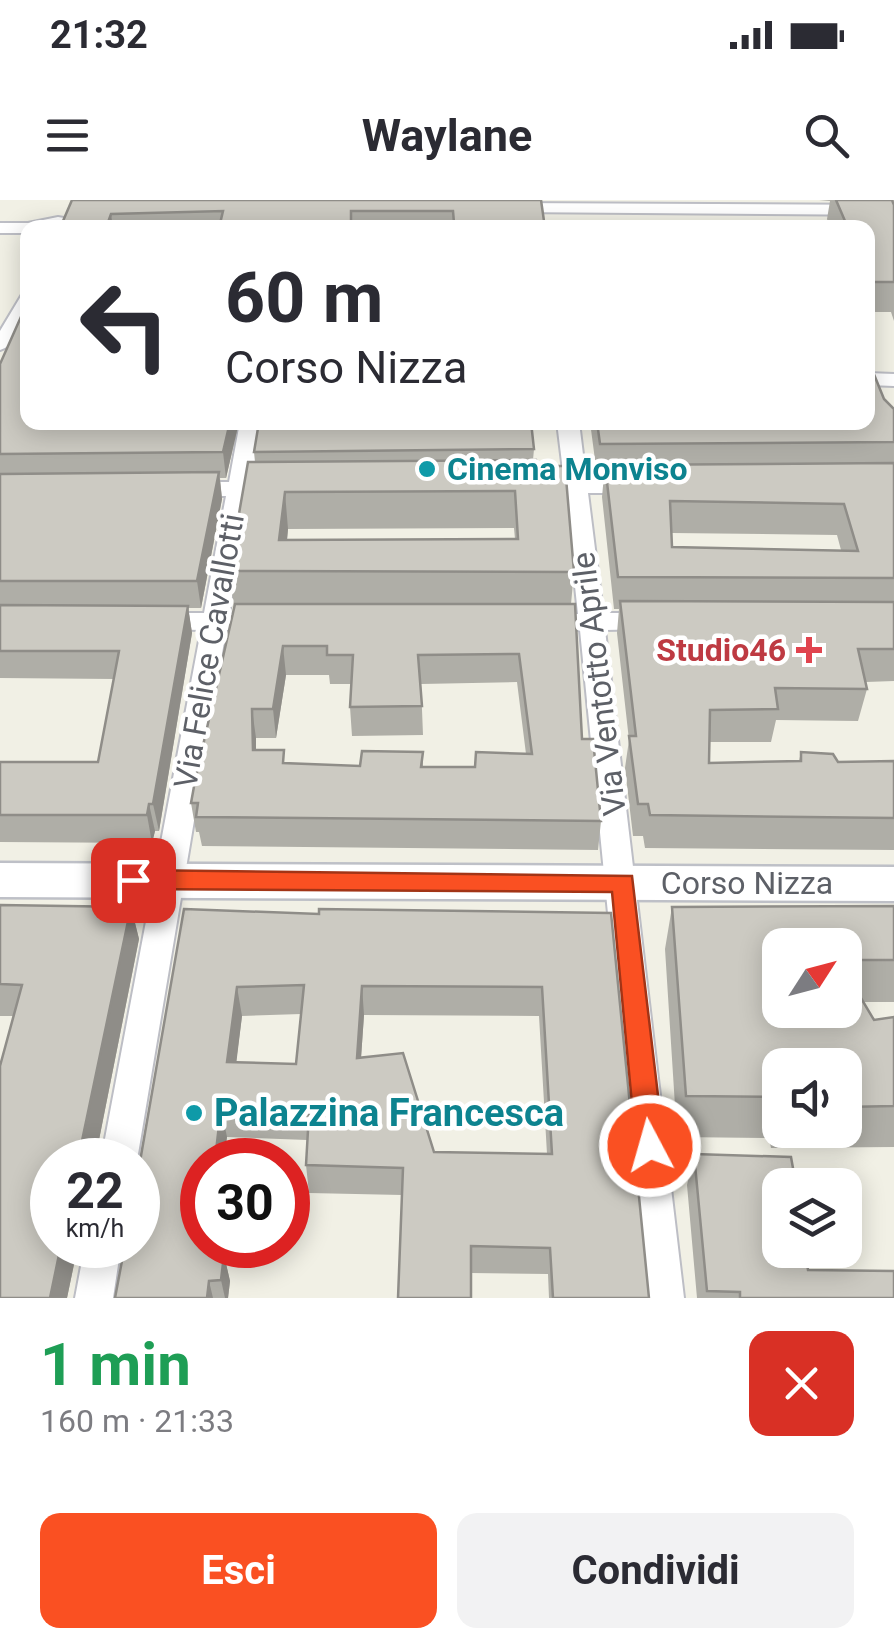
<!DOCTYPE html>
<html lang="it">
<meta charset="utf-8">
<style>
body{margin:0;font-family:Roboto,sans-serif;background:#f2f2f3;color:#2b2b33;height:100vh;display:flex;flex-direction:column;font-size:38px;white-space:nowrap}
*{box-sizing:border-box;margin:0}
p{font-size:32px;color:#7c7c81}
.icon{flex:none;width:55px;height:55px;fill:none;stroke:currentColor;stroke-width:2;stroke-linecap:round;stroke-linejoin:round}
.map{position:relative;height:1098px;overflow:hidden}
.side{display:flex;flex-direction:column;background:#fff;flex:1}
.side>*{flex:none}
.guide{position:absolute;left:20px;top:20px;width:855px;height:210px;border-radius:20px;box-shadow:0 5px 25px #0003;background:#fff;color:#2b2b33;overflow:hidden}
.needle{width:65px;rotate:54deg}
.fabs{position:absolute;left:762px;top:728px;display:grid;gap:20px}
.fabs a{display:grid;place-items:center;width:100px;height:100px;border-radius:20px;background:#fff;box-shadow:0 5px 25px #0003;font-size:50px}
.speed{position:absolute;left:30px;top:938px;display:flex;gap:20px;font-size:50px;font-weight:700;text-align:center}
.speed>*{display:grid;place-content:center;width:130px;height:130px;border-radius:50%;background:#fff;box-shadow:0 5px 25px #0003;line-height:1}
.speed small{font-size:25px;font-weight:400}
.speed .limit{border:15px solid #d22;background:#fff;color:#111}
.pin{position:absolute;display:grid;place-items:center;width:85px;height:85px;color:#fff;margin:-42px;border-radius:20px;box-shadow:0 5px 15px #0006}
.me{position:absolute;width:110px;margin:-55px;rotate:354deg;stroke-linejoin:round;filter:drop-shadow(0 0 8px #0008)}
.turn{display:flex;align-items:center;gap:35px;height:210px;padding:0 40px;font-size:45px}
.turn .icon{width:130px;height:130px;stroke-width:2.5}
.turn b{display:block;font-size:70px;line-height:85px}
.round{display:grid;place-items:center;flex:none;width:105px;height:105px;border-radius:20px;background:#f2f2f3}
.summary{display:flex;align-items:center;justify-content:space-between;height:170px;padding:0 40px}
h1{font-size:60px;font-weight:700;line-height:75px;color:#1e9e55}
.primary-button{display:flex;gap:20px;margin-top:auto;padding:20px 40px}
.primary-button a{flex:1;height:115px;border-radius:20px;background:#fa5022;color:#fff;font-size:40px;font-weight:700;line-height:115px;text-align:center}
.primary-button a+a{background:#f2f2f3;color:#2b2b33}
.status{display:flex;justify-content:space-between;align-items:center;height:70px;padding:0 50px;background:#fff;direction:ltr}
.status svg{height:28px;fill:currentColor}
header{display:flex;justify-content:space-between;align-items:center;height:130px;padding:0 40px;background:#fff;font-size:45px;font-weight:700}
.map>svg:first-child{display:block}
</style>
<div class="status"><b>21:32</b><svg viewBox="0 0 49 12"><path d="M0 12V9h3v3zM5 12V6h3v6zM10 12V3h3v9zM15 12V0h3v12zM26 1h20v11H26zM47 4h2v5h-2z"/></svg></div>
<header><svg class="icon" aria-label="menu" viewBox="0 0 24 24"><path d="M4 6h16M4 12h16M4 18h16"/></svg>Waylane<svg class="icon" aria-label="search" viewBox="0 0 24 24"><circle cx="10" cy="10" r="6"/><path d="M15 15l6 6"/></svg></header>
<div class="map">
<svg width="894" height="1098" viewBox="0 0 894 1098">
<rect width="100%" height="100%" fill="#f1f0e5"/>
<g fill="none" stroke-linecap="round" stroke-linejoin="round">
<defs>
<path id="street" d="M506 3 894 5V15L500 12V4Z
M58 17 64 18V26L28 28V33H0V23H28Z
M28 94C28 117 25 141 0 150V131L21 96Z
M868 173 894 174V186L868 185Z
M240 222H262L251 282H278L289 289 278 296H249L229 414H268L281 422 268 430H226L137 960H101L201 430 156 429 143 421 156 413H204L226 296H186L175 289 186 282H229Z
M557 222H579L586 279H638L649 286 638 293H588L603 413H653L666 421 653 429 605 430 684 1098H646L580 430H541L528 422 541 414H578L565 293H531L520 286 531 279H564Z
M85 1045H121L113 1098H75Z"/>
<path id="secondary" d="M0 663 894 667V701L0 697Z"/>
</defs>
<use href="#street" stroke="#bdbec5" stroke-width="4"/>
<use href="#secondary" stroke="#bec0c7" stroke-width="5"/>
<use href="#street" fill="#fff" fill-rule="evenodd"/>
<use href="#secondary" fill="#fff" fill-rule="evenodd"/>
</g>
<path fill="#afaea7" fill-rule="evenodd" d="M72 0H541L545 28H60Z
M819 0H894L893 2 894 5V121L891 112H868V28H830L827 19 830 1Z
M0 164 28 222H239L226 278H220L222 299 201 408H188L192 433 159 631H155L152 643 0 642V562H98L114 479 0 478Z
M884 199 894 209V481L866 482 867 489 858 521 776 520 771 542H709V563L799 561 801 552 838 562 894 561V650L645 648 643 636H633L625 568 629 540 617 433 619 409H614L602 297 604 275H597L590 222H868ZM672 333 837 335 841 350 672 347Z
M534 249 533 260 537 266 574 372 571 404 582 539 601 621 598 650 202 646 199 632H196L191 603 234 408 229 371 255 262 254 252ZM514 328 515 339 287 340 288 329ZM286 475H329L330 484H351L350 507 352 536 423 535 421 484 517 482 526 554 475 567H423V552L360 566 286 563 256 550V538H276Z
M0 705 131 707 139 739 95 960H52L78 1045 67 1098H0L13 816H0Z
M894 706V802H863L874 820 894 817V947L771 948 769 938 677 937 665 749 672 707ZM845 745V810H780ZM780 865H845V930H780Z
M184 709 319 714 611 713 649 1098H549L548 1074 471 1073 402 995 309 993 306 965 307 940 227 937 202 1045H222V1055H224L230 1081 228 1098H115ZM301 814 296 864 236 862 242 816ZM364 815 539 816 547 954 434 952 361 858Z
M694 954 808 1070 894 1098H697L687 985Z"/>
<path fill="#8f8d88" d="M111 14 113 28H106Z
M230 222H239L226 278 223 252Z
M219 272 222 299 201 408 197 381Z
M285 292 288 329 284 371 279 340Z
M188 406 192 433 159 631 153 604Z
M283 446 286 475 276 538 273 509Z
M252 509 256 538V579L253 550Z
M149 604 155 631 152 643 147 615Z
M131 707 139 739 95 960H78Z
M362 786 364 815 359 887 357 858Z
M237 787 242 816 233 890 227 862Z
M221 908 227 937 224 960H215Z
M61 1045H78L67 1098H50Z
M214 1045H222L223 1048 219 1081 213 1054Z
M224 1055 230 1081 228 1098H225L221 1080Z
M209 1081 213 1098H207Z"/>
<path fill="#cccac2" stroke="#8f8d88" stroke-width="2.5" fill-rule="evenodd" d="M72 0H541L545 28H498V23H454L453 11H351V23H338L337 28H219L223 11 111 14 106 28H60Z
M836 0H892L894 5V82H871L868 73V28H848Z
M28 101V222H39L36 229 43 222H230L223 252 0 254V164Z
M868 162H869L884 199 894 209V242L600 244 597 222H868Z
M259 222H531L534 249 254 252Z
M536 260 537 266H565L574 372 229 371 248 262ZM515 291 518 339 279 340 285 292Z
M894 263V378L618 377 605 265ZM670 301 844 304 858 351 672 347Z
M219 272 197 381H0V274Z
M620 401 894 402V449H858L867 489 775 488 778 509 710 510 709 563 801 561V552L833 554 838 562 894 561V618L650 615 648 604H638L629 536H636Z
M235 404H575L582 539H593L601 621 196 617 198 603H191L195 581ZM283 446H327V455H353L350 507 422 506 418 455 519 454 532 554 476 552 475 567H421L423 552 362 551 360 566 283 563 284 550H253L252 509H273Z
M0 405 188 406 153 604H149L147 615H0V562H98L119 451H0Z
M0 705 131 707 78 960H52V1045H61L50 1098H0V866L22 785 0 784Z
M894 706V760H845V745H780V810H845V771L874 820 894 817V906L845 907V865H780V897L686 896 672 707Z
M184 709 319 714V709L611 713 649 1098H553L550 1048 471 1046V1098H398L403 968 306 965 309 913 221 908 215 960H202V1045H214L213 1054 224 1055 221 1080 209 1081 207 1098H115L125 1045H138V973ZM304 785 296 864 227 862 237 787ZM362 786 542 787 552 954 434 952 403 853 357 858Z
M694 954 791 957 796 985H780V1050H805L808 1070 894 1071V1098H740V1092L707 1091Z"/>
<path fill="#fa5022" stroke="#a23416" stroke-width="2.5" d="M133 670 632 676 664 946 660 955 650 959 640 955 636 946 612 692 133 689 124 686 121 680 124 673Z"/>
<g fill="#0f9aa8" stroke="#fff" stroke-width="4">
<circle cx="427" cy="269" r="10"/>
<circle cx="194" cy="913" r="10"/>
</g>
<path fill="#e0444e" stroke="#fff" stroke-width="4" d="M804 435h10v10h10v10h-10v10h-10v-10h-10v-10h10z"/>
<g text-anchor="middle" stroke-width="9" stroke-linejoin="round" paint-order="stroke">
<g font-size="32" font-weight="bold" fill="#0d838f" stroke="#fff" text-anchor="start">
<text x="447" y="280">Cinema Monviso</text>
</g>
<g font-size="32" font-weight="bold" fill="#be3a42" stroke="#fff" text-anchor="end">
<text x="786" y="461">Studio46</text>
</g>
<g font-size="32" fill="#5d6067" stroke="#fff">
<text transform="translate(209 451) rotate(-80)" y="11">Via Felice Cavallotti</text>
<text transform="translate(599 484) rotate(-97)" y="11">Via Ventotto Aprile</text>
<text x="747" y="694">Corso Nizza</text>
</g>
<g font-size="38" font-weight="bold" fill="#0d838f" stroke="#fff" text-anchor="start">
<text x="214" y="926">Palazzina Francesca</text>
</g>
</g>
</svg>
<div class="fabs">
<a><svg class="needle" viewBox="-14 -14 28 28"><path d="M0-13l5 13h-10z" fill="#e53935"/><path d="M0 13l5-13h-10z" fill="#7c7c81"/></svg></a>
<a><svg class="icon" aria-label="sound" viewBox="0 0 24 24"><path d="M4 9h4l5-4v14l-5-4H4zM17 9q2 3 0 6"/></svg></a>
<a><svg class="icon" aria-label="layers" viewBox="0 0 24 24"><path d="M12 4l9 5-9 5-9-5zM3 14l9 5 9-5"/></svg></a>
</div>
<div class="speed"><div>22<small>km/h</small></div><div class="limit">30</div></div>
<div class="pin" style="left:133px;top:680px;background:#d93025"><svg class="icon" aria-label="arrive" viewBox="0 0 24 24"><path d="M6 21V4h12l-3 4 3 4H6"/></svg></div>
<svg class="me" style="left:650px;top:946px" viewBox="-20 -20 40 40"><circle r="17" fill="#fa5022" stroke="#fff" stroke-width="3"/><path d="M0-11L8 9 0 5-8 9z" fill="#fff"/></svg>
<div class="guide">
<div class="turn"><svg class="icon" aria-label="left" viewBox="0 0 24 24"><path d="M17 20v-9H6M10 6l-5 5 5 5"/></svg><div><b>60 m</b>Corso Nizza</div></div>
</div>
</div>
<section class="side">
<div class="summary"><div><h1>1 min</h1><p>160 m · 21:33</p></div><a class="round" style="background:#d93025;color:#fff"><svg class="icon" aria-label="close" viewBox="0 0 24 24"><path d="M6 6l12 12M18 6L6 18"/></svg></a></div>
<div class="primary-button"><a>Esci</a><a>Condividi</a></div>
</section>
